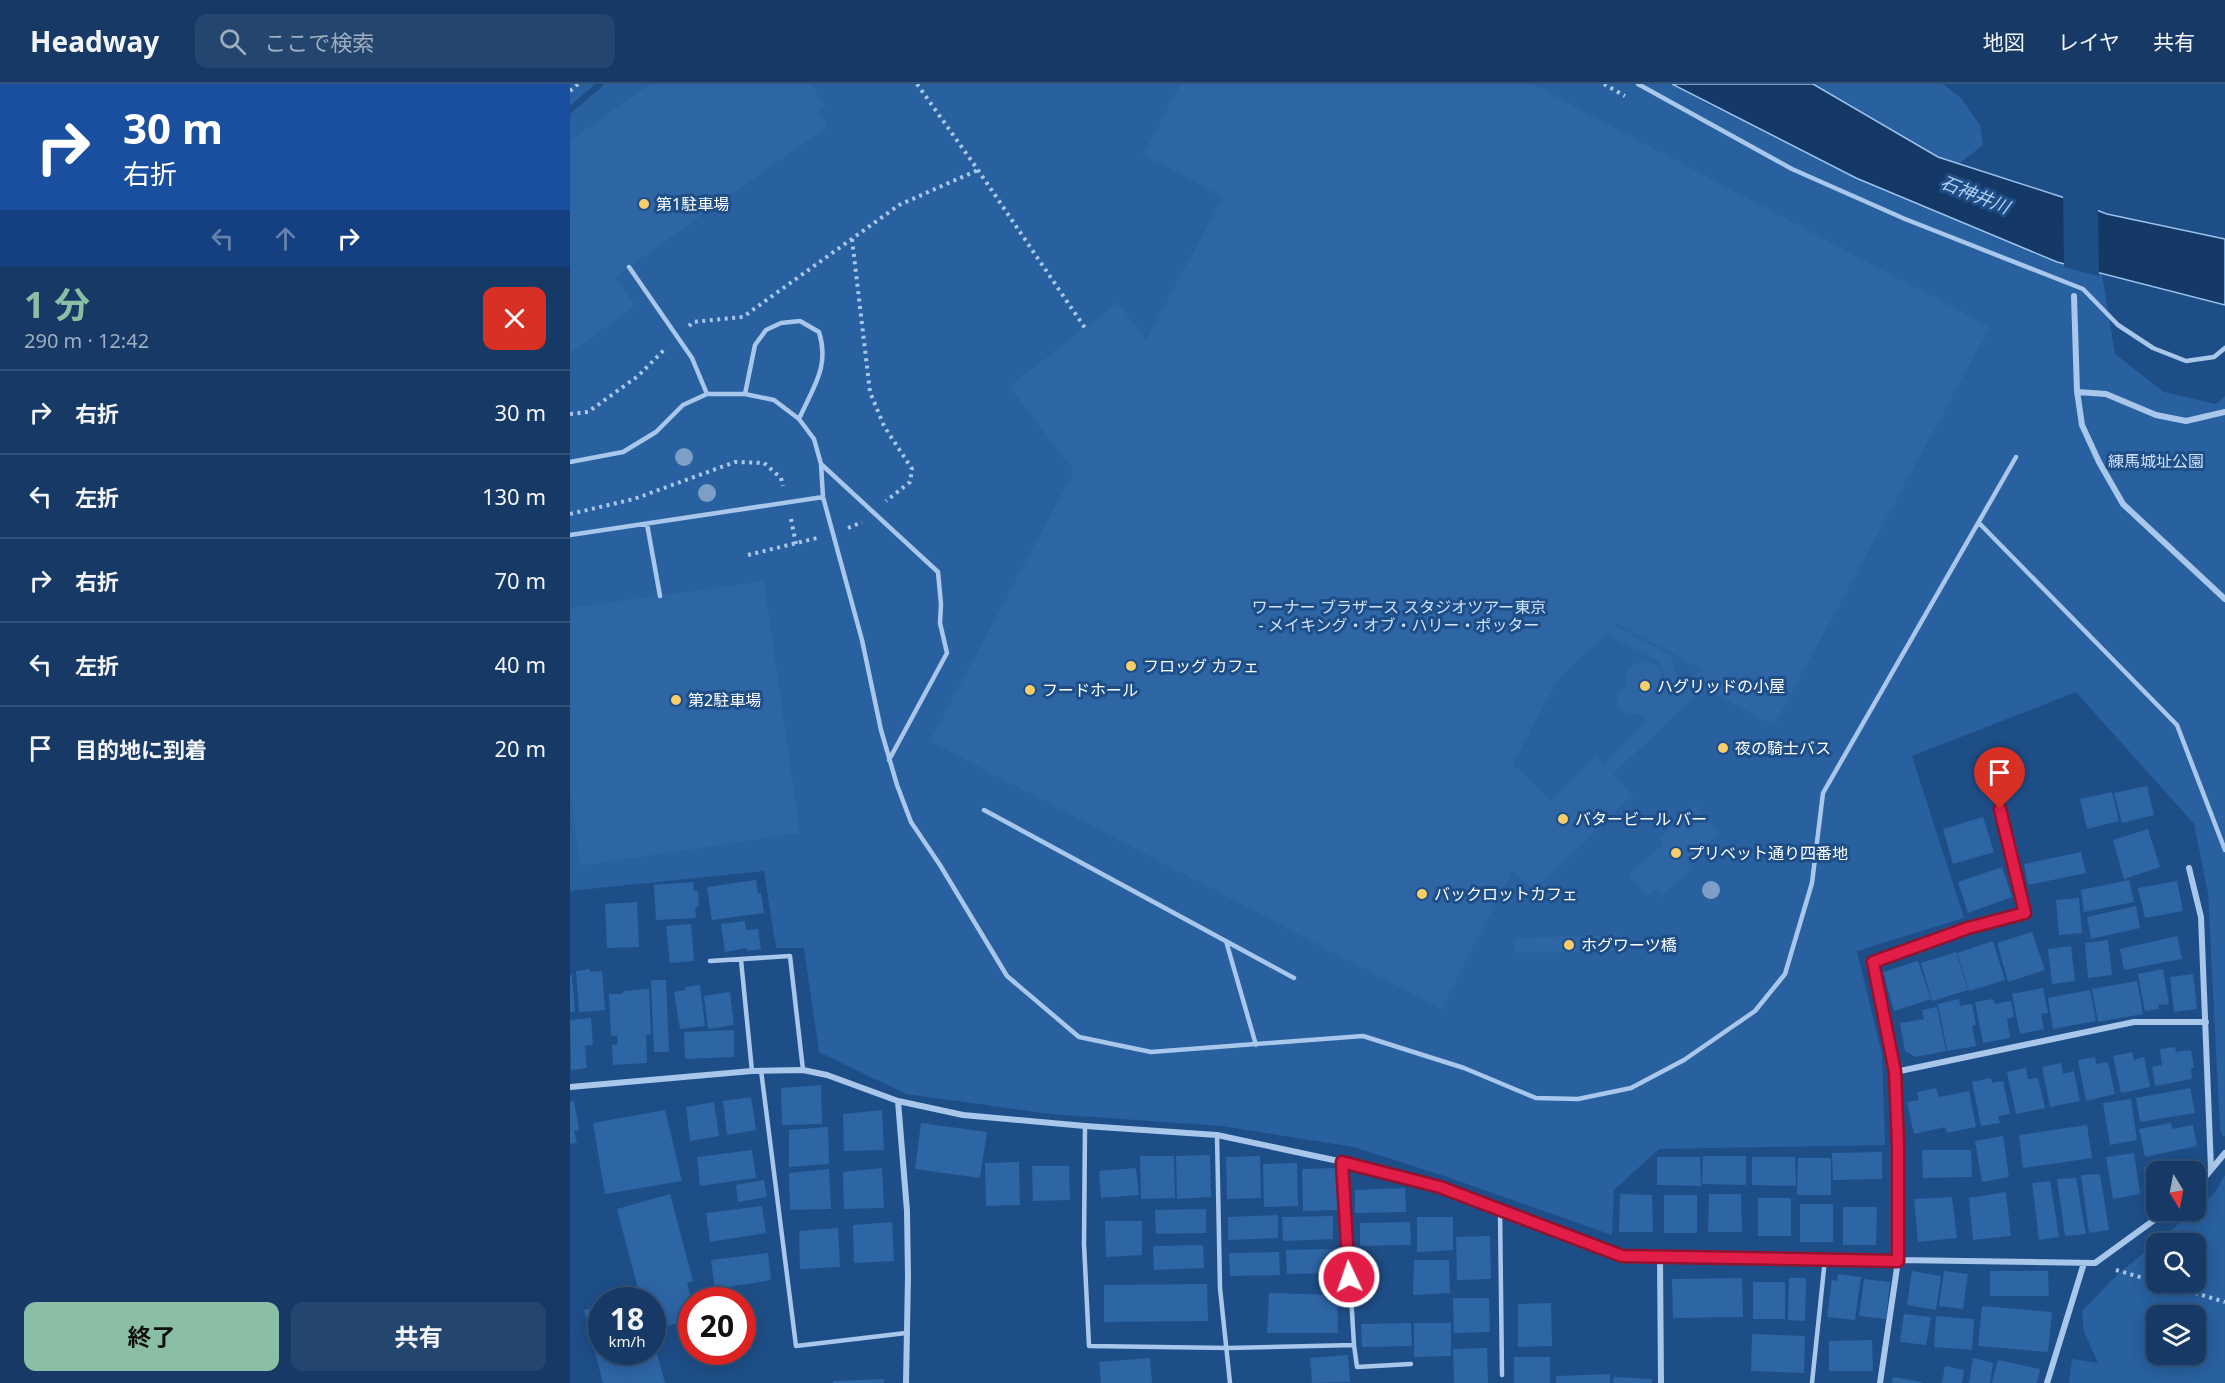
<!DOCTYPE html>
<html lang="ja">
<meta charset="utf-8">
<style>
body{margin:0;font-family:"Noto Sans","Noto Sans JP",sans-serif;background:#23456e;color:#f1f3f6;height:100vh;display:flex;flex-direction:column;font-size:22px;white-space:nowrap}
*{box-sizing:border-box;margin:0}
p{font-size:20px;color:#9eadbf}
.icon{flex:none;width:33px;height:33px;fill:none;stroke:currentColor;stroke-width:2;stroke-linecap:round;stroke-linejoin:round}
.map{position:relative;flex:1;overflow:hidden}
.sheet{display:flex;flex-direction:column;background:#163a65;width:570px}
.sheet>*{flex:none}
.guide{background:#1a4fa0;color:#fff;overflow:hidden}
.needle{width:39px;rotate:170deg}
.tools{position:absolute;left:1576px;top:1077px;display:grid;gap:12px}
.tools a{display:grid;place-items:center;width:60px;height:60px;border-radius:12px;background:#163a65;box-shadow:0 3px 15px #0003,0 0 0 2px #355479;font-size:30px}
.speed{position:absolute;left:18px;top:1203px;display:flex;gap:12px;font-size:30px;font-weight:700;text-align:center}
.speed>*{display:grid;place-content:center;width:78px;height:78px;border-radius:50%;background:#163a65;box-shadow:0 3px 15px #0003,0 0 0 2px #355479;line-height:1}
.speed small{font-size:15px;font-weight:400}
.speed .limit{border:9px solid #d22;background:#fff;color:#111}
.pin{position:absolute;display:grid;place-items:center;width:51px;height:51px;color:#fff;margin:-62px -26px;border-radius:50% 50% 50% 0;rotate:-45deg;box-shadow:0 0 6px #0007}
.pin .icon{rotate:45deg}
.me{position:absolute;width:66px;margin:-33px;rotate:357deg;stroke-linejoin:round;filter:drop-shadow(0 0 4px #0008)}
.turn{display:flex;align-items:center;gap:21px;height:126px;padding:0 24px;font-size:27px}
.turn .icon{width:78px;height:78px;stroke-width:2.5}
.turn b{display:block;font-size:42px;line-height:51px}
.lanes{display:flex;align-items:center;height:57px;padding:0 24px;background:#0003;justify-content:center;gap:30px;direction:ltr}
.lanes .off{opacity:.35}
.round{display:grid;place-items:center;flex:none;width:63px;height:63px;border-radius:12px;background:#23456e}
.head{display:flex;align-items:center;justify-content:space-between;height:102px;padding:0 24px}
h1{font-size:36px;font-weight:700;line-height:45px;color:#8abfa5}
.button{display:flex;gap:12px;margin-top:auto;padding:12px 24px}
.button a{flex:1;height:69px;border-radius:12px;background:#8abfa5;color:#111;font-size:24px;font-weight:700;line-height:69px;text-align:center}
.button a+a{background:#23456e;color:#f1f3f6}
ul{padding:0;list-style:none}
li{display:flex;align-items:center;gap:18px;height:84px;padding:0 24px;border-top:2px solid #355479}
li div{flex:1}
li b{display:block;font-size:22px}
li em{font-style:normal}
header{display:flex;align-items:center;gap:36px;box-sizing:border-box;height:84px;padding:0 30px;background:#163a65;border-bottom:2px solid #355479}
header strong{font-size:28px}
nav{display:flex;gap:33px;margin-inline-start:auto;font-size:21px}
.search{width:420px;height:54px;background:#23456e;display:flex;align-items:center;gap:15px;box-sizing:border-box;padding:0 21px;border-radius:12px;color:#9eadbf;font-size:22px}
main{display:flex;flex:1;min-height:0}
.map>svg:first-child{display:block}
</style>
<header>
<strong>Headway</strong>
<div class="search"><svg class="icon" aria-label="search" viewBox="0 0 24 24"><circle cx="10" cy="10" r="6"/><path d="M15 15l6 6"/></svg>ここで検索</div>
<nav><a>地図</a><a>レイヤ</a><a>共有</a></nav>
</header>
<main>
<section class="sheet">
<div class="guide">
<div class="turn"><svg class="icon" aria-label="right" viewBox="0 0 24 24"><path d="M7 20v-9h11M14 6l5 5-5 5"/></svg><div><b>30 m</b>右折</div></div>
<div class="lanes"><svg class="icon off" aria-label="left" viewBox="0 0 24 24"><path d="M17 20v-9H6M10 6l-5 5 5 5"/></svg><svg class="icon off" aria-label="ahead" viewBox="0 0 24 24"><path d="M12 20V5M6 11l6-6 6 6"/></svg><svg class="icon" aria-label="right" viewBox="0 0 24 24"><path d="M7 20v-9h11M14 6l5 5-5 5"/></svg></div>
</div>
<div class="head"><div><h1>1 分</h1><p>290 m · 12:42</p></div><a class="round" style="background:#d93025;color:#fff"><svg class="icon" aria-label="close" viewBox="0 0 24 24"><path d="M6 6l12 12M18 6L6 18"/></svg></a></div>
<ul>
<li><svg class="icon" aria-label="right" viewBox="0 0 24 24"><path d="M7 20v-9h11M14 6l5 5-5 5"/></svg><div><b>右折</b></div><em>30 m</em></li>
<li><svg class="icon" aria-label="left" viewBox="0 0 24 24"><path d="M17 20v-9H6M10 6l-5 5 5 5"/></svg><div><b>左折</b></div><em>130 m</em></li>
<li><svg class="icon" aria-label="right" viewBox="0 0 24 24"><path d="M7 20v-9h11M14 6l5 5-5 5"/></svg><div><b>右折</b></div><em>70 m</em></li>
<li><svg class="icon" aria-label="left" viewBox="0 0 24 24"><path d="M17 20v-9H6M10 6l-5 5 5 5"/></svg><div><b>左折</b></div><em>40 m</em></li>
<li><svg class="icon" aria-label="arrive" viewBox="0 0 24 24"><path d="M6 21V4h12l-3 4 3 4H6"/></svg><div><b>目的地に到着</b></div><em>20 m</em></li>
</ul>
<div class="button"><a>終了</a><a>共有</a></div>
</section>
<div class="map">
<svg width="1655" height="1299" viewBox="0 0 1655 1299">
<rect width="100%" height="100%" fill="#1e4e87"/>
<path fill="#2860a0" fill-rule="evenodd" d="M0 0H25L0 22Z
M35 0H1102L1137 20 1487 178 1532 190 1545 270 1594 308 1646 320 1655 312V1052L1653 1053 1650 1045 1638 809 1624 740 1506 608 1342 672 1394 834 1287 867 1312 971 1315 1061 1089 1065 1044 1106 1042 1151 877 1093 784 1063 651 1042 480 1030 336 1010 249 968 234 864H206L194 787 0 807V30Z
M1226 0H1373L1391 14 1410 41 1413 61 1377 89Z
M1655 1091V1299H1499L1502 1275 1528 1279 1514 1248 1512 1227 1547 1191 1644 1110ZM1587 1160H1626V1198H1587ZM1587 1232H1626V1270H1587Z"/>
<path fill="#153966" stroke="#9bc2ec" stroke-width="1.5" d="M1102 0H1243L1368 73 1492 113 1537 130 1655 155V221L1487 178 1286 94Z"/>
<path fill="#1e4e87" d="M1493 110 1528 124 1529 192 1494 183Z"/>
<path fill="#2e65a5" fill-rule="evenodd" d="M80 0H241L256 22 248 28 258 42 45 193 65 222 0 269V57Z
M611 0H962L1420 243 1204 641 1134 604 1043 690 1063 711 963 807 943 786 871 925 360 657 504 387 439 302 548 219 576 256 653 113 573 70ZM1043 538 1132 585 1113 603 1099 570 1042 540ZM1036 551 1089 578 1097 598 1095 601 1090 584 1077 576 1063 580 1055 593 1057 604 1051 605 1046 616 1048 624 1060 631 1069 629 1077 637 1034 680 1026 672 980 717 943 680 989 593Z
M194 497 230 749 10 782 0 708V524Z
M1577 702 1584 731 1552 739 1544 709Z
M1542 708 1549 737 1517 745 1510 715Z
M1125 722 1150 749 1118 779 1123 784 1091 813 1085 806 1078 812 1058 791 1093 760 1089 755Z
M1413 733 1424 768 1383 780 1373 745Z
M1578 745 1590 783 1554 795 1543 756Z
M1511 768 1516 789 1458 801 1454 780Z
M1432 783 1442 813 1398 829 1388 798Z
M186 796 188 810 191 809 194 829 142 836 137 803Z
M1559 796 1564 818 1514 828 1511 806Z
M1607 797 1613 827 1575 834 1568 804Z
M123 798 124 807H128L129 823H125L126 834 86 836 84 801Z
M1509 814 1512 849 1489 851 1486 816Z
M67 818 69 863 37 864 35 820Z
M1566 822 1570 844 1521 855 1517 833Z
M175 837 176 846 188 845 191 865 177 867V864L155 868 151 840Z
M121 840 124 877 100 879 96 842Z
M1462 848 1475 886 1438 898 1427 859Z
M1053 851V867L945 869V854Z
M1607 852 1612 875 1554 886 1550 865Z
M1538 856 1542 891 1518 894 1515 859Z
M1423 857 1435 896 1399 907 1387 869Z
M1501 862 1505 897 1482 900 1478 865Z
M1386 868 1398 906 1362 917 1351 879Z
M1348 877 1361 915 1324 927 1313 888Z
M20 885V888L32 887 35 926 9 928 6 887Z
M1593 885 1599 920 1588 921 1589 925 1575 927 1568 890Z
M1623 890 1627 925 1604 928 1600 893Z
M0 891H2L5 928H0Z
M81 896H96L99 968H84Z
M1567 897 1573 930 1528 938 1522 905Z
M130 901 135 942 110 945 104 908 115 906V903Z
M1473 904 1478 929 1471 930 1474 945 1450 950 1442 910Z
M79 905 81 951H76L77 979 43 981 42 961 48 960 47 952H41L39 910H53V907Z
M1520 906 1526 937 1483 945 1478 914Z
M160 908 164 941 138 945 134 912Z
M1389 915 1390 922 1402 920 1406 941 1402 942 1406 962 1377 967 1368 920Z
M1423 915 1425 920 1441 917 1444 933 1437 935 1440 954 1413 959 1405 918Z
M1367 923 1376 967 1345 973 1335 967 1330 939 1354 935 1352 926Z
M21 934 23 961 15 962 17 984 1 986 0 936Z
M164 946V973L115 975 114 948Z
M1605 963 1606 968 1621 966 1624 984H1621L1622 995 1585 1002 1582 983 1592 981 1590 965Z
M1562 968 1564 976 1574 973 1580 1003 1551 1009 1543 972Z
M1525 973 1526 980 1538 978 1545 1010 1516 1017 1508 976Z
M1491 979 1493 990 1504 987 1510 1017 1480 1023 1472 983Z
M1456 984 1458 995 1468 994 1475 1024 1446 1030 1437 988Z
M1421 994 1422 999 1433 997 1440 1030 1428 1032 1430 1039 1411 1042 1402 998Z
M251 1001 252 1040 212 1041 211 1004Z
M1366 1004 1369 1013 1399 1007 1406 1043 1377 1049 1375 1043 1344 1050 1337 1018 1349 1016 1347 1008Z
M1620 1004 1625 1029 1570 1038 1566 1014Z
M181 1013 186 1046 157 1051 153 1017Z
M1561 1015 1567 1056 1540 1061 1533 1019Z
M4 1017 9 1046H4L7 1059 0 1060V1018Z
M144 1018 149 1052 120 1057 116 1023Z
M95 1026 112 1097 35 1110 23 1039Z
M312 1026 314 1066 274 1067 273 1030Z
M351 1039 417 1048 410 1094 345 1085Z
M1601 1039 1602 1045 1623 1041 1627 1062 1575 1073 1569 1045Z
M1517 1041 1522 1074 1453 1084 1449 1051Z
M258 1043 259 1080 219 1083V1046Z
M1433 1052 1439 1093 1412 1098 1405 1057Z
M182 1066 186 1094 130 1102 127 1073Z
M1352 1066H1401L1402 1093 1353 1094Z
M1312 1068V1095L1263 1096 1262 1069Z
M1564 1069 1570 1110 1543 1115 1536 1073Z
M640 1071 641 1113 607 1115 606 1072Z
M570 1072H604L605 1114 571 1115Z
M690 1072 691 1114 657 1115 656 1073Z
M1133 1072H1176V1101L1132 1100Z
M1087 1073H1130L1131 1102 1087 1101Z
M1182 1073H1225L1226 1102 1182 1101Z
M1228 1074H1261V1111H1227Z
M1615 1076 1617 1088H1587V1114L1579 1115 1574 1083Z
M449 1078 450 1121 416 1122 415 1079Z
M727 1079 728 1122 694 1123 693 1080Z
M462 1082H499L500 1116 463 1117Z
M312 1084 314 1124 274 1125 273 1088Z
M566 1084 569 1111 531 1114 529 1087Z
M766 1084 767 1126 733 1127 732 1085Z
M259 1085 261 1125 220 1126 219 1089Z
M1530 1090 1539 1146 1519 1149 1511 1091Z
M1506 1094 1516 1150 1495 1152 1487 1095Z
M194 1096 197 1113 168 1118 166 1101Z
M1480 1097 1489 1153 1469 1156 1462 1099Z
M835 1104 836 1128 785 1129V1106Z
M1436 1108 1441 1152 1403 1156 1399 1114Z
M100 1110 123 1197 117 1199 122 1217V1235L82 1246V1216H50L56 1214 55 1208 68 1205 47 1125Z
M1050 1110 1082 1111 1083 1148H1049Z
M1139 1110H1171L1172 1148H1138Z
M1094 1111H1127V1149H1094Z
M1382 1113 1387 1154 1348 1158 1344 1115Z
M1188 1114H1221V1152H1188Z
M1230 1120H1263V1158H1230Z
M192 1122 196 1149 140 1158 136 1129Z
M1273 1123H1307L1306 1161H1273Z
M636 1125V1149L586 1150 585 1126Z
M708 1131V1154L658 1156V1133Z
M763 1132V1155L713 1157 712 1133Z
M847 1133H883V1166L847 1168Z
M535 1137H572V1171L536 1173Z
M322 1138 324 1177 284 1179 283 1141Z
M840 1138 841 1161 790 1162V1139Z
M268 1144 270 1183 230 1185 229 1147Z
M920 1152 921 1195 887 1196 886 1153Z
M633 1161 634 1184 584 1186 583 1162Z
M766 1165 767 1189 717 1190 716 1166Z
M709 1168 710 1191 660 1192 659 1169Z
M198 1169 201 1196 145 1205 141 1176Z
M844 1176H879L880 1209 843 1211Z
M1342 1187 1371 1192 1366 1226 1337 1221Z
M1374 1187 1398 1190 1393 1225 1369 1222Z
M1420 1187H1478L1479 1212H1420Z
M1268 1190 1291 1193 1285 1236 1257 1233 1262 1196 1267 1197Z
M1172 1194 1173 1233 1103 1234 1102 1195Z
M1219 1194H1236L1235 1237 1218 1236Z
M1294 1195 1320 1198 1316 1235 1289 1232Z
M1183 1198H1215V1235H1183Z
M637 1200 638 1237 534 1238V1201Z
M699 1209 767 1211 768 1249H697Z
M883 1214H919L920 1248 884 1249Z
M981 1219 982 1262 948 1263V1220Z
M32 1221V1268H82L83 1254 95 1299H33L14 1226Z
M1412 1222 1482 1228 1478 1268 1408 1262Z
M1334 1230 1361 1233 1356 1261 1330 1258Z
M1366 1232 1404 1235 1402 1266 1364 1263Z
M841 1239 842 1262 792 1263 791 1240Z
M844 1239H881V1272L844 1273Z
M1182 1250 1235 1252 1234 1289 1181 1287Z
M1302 1256 1303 1287H1259V1257Z
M917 1264 918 1299H884L883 1265Z
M778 1271 780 1298 742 1299 740 1274Z
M944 1273H980V1299H944Z
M580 1274 582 1299H531L529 1278Z
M1403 1274 1423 1279 1420 1299H1399Z
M1428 1276 1470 1285 1467 1299H1422Z
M1375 1282 1394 1286 1392 1299H1372Z
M1040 1290V1299H986V1292Z
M1044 1293 1082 1295V1299H1043Z
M1323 1293 1351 1298V1299H1322Z
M314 1295V1299H263V1297Z"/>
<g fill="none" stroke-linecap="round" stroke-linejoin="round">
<path stroke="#a8c7eb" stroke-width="4" stroke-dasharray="3 4.5" stroke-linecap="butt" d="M347 0 408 86 515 244
M1034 0 1055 12
M0 7 8 0
M282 155 300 308 314 342 342 385 340 398 316 417
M119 242 123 238 173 233 329 121 408 86
M0 330 18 328 68 292 96 264
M0 430 64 415 165 378 194 379 211 394 213 402
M221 435 226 460
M278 444 292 438
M178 471 247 454
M1546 1186 1587 1198
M1589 1198 1655 1218"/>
<path stroke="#a8c7eb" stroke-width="4.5" d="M1068 0 1222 85 1335 135 1513 205 1548 241 1583 264 1616 277 1644 273 1655 264
M59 183 122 274 137 310
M175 310 185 261 196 246 211 239 230 237 249 248C260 283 243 303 229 335
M0 378 53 368 86 348 113 321 137 310H175L204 316 229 335 244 355 251 380 253 413 292 556 311 646 327 701 341 738 370 781 437 892 509 953 581 968 793 952 894 984 966 1014 1008 1015 1061 1004 1114 976 1185 927 1215 890 1242 799 1253 709 1446 373
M251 380 368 488 371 520 370 539 377 569 319 676
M77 440 90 512
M1410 440 1607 641 1655 766
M0 451 253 413
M414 726 724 894
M656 857 686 961
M171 876 182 987
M140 877 220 872 233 986
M191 986 226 1262 336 1249
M1325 988 1303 878 1398 844 1455 829 1430 725
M515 1042 514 1160 519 1262 658 1264 784 1261 773 1078
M647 1051 650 1204 660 1299
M930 1126 932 1291
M784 1261 787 1283 841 1280
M1242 1299 1255 1175"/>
<path stroke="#a8c7eb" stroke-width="6" d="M1504 212 1507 307 1512 341 1529 378 1553 420 1655 515
M1507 308 1536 310 1586 331 1616 337 1655 328
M1619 784 1631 833 1641 1085
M0 1003 182 987 233 986 257 991 328 1017 393 1031 515 1042 647 1051 773 1078 870 1103 1052 1172 1525 1179 1598 1126
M328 1017 337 1127 338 1192 336 1299
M1626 1104 1655 1069
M1090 1172 1091 1299
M1310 1299 1328 1177V1061L1325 988 1564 938H1636
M1477 1299 1514 1179"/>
</g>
<g fill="#7e9fc5">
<circle cx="114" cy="373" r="9"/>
<circle cx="137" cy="409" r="9"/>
<circle cx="1141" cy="806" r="9"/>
</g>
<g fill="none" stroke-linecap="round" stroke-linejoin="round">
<defs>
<path id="route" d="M779 1193 772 1078 870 1103 1052 1172 1328 1177V1061L1325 988 1303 878 1398 844 1455 829 1430 725"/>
</defs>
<use href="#route" stroke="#92132f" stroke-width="15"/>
<use href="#route" stroke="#e11d48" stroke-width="10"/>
</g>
<g fill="#f9cd67" stroke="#1e4e87" stroke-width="2">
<circle cx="74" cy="120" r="6"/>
<circle cx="561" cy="582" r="6"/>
<circle cx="1075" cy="602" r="6"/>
<circle cx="460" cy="606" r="6"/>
<circle cx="106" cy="616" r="6"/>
<circle cx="1153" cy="664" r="6"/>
<circle cx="993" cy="735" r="6"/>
<circle cx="1106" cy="769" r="6"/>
<circle cx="852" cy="810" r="6"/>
<circle cx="999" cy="861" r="6"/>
</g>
<g text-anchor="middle" stroke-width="6" stroke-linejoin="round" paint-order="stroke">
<g font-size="16" fill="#fff" stroke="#1e4e87" text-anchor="start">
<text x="86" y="126">第1駐車場</text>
<text x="573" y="588">フロッグ カフェ</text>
<text x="1087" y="608">ハグリッドの小屋</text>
<text x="472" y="612">フードホール</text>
<text x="118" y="622">第2駐車場</text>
<text x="1165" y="670">夜の騎士バス</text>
<text x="1005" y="741">バタービール バー</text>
<text x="1118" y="775">プリベット通り四番地</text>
<text x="864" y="816">バックロットカフェ</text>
<text x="1011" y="867">ホグワーツ橋</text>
</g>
<g font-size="16" fill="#cde1f8" stroke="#1e4e87">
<text x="1586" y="383">練馬城址公園</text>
<text x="829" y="529">ワーナー ブラザース スタジオツアー東京<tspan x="829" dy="18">- メイキング・オブ・ハリー・ポッター</tspan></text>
</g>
<g font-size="18" font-style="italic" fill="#b4d1f2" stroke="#1e4e87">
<text transform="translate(1405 111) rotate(22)" y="6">石神井川</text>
</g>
</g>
</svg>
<div class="tools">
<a><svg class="needle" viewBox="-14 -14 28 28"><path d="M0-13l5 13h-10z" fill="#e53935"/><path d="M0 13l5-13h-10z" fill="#9eadbf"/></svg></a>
<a><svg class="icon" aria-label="search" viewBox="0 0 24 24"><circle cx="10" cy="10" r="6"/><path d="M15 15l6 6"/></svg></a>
<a><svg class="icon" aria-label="layers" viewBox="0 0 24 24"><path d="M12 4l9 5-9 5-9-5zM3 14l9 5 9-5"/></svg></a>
</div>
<div class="speed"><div>18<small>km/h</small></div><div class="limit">20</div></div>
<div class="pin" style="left:1430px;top:725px;background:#d93025"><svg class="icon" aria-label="arrive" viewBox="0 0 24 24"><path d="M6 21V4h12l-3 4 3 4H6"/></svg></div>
<svg class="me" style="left:779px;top:1193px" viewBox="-20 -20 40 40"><circle r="17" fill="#e11d48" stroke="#fff" stroke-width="3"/><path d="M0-11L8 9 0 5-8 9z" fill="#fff"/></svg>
</div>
</main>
